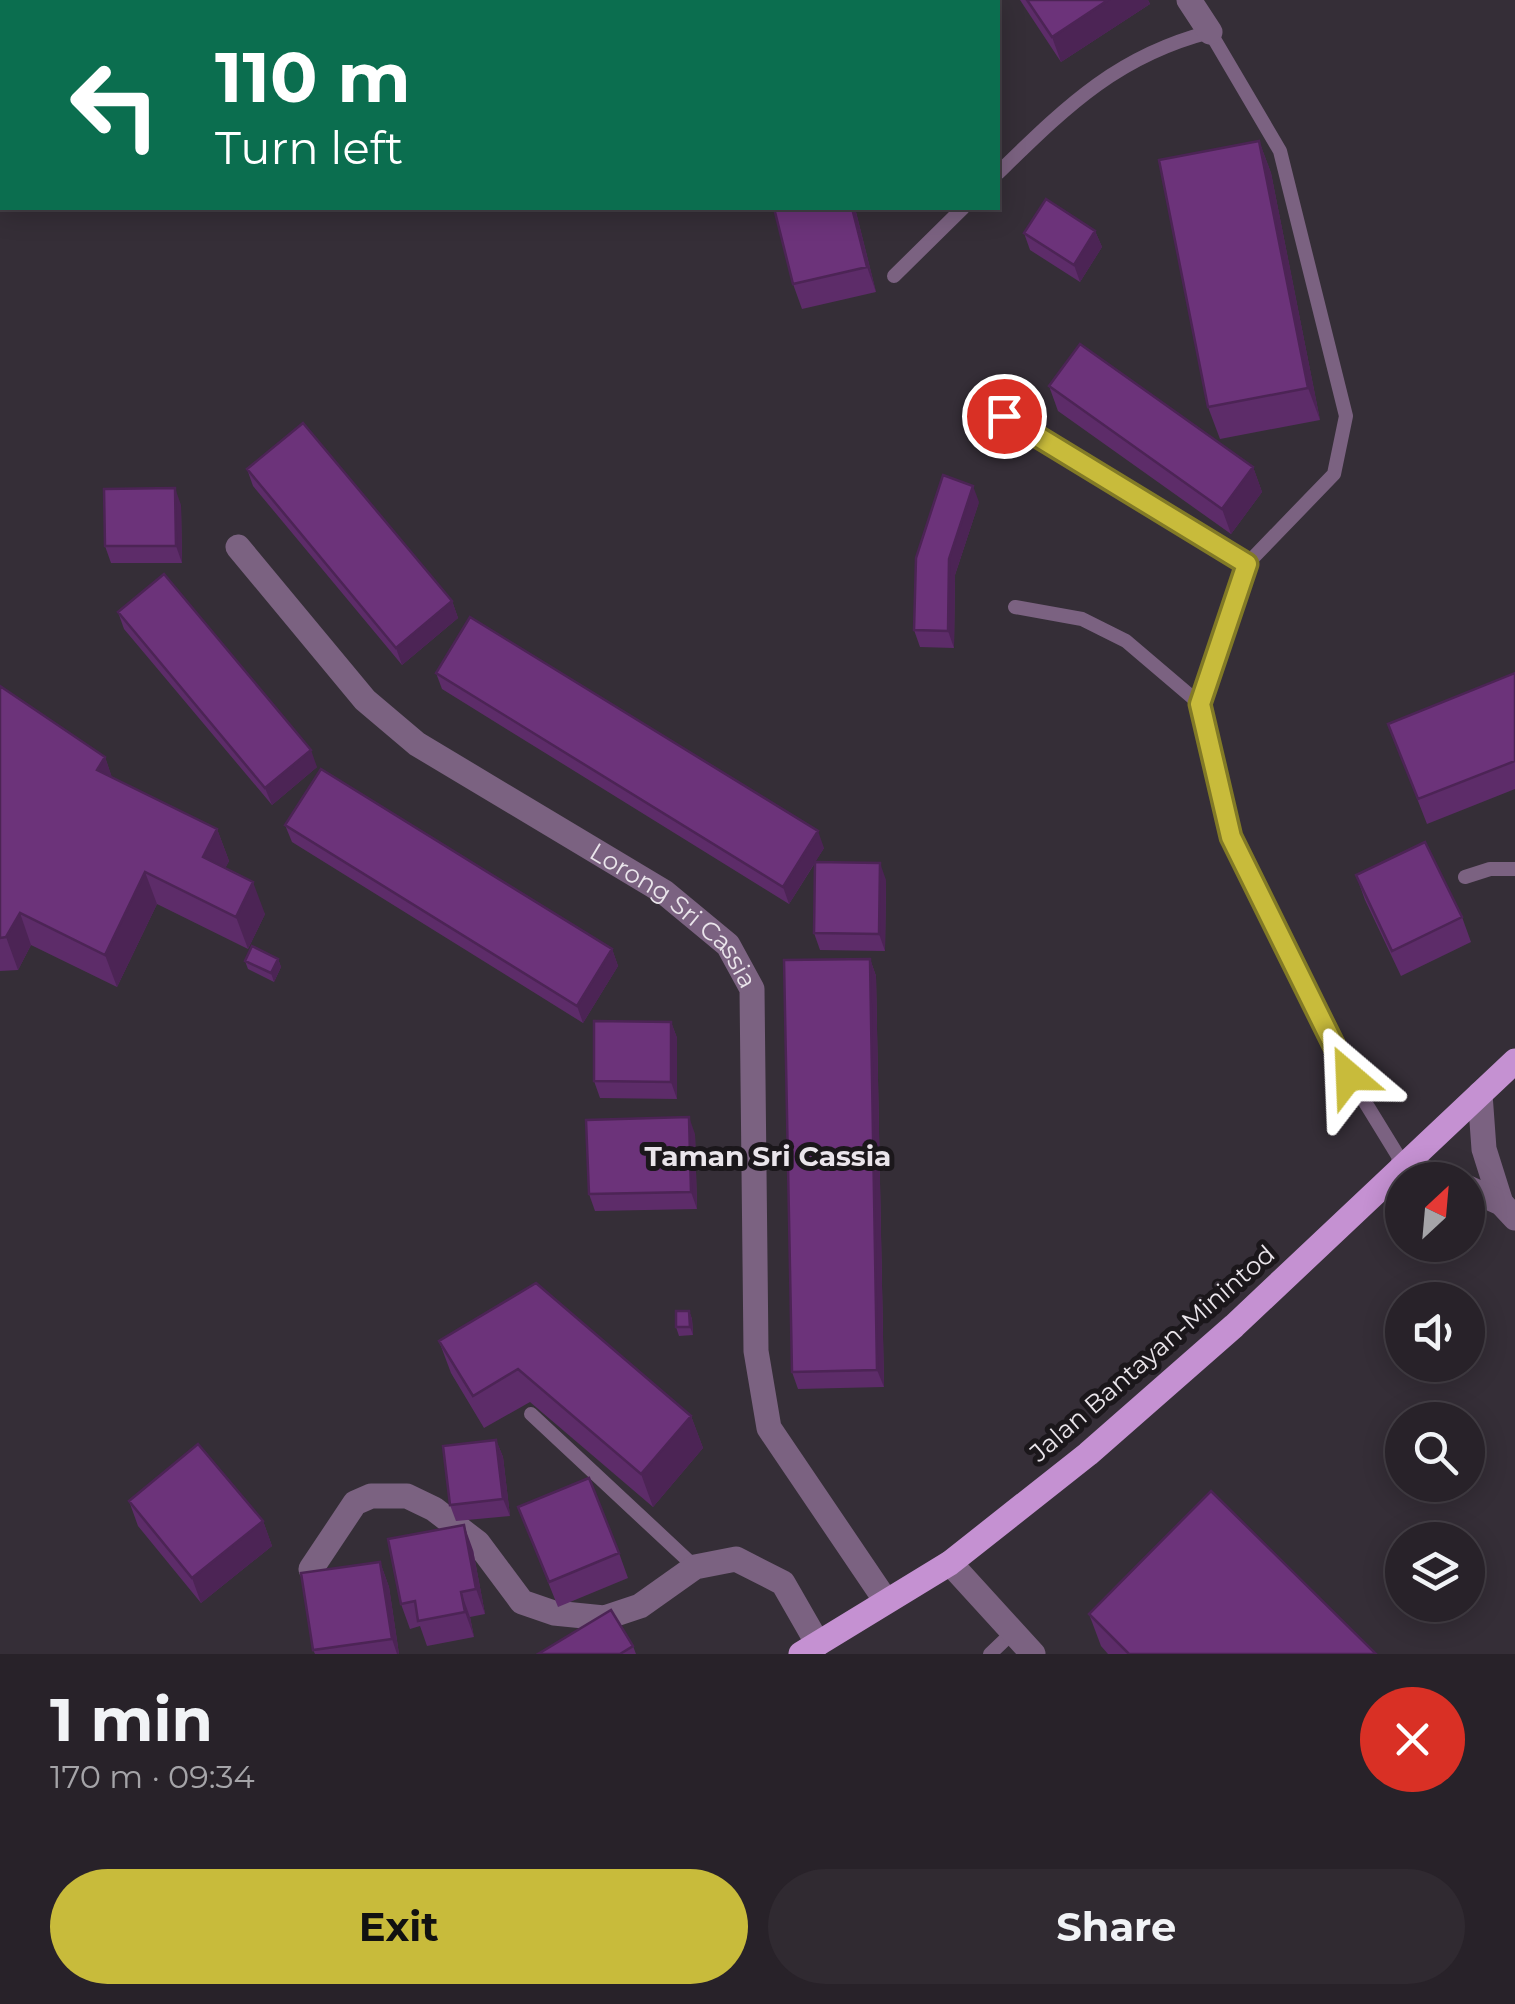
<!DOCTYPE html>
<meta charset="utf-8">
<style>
body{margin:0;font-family:Montserrat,sans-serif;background:#302a31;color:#f1f3f6;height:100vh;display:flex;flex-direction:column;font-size:38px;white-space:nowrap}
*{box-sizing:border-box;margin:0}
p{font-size:32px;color:#a5a4a8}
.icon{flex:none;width:55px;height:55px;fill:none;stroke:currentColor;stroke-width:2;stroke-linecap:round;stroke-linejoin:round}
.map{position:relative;height:1654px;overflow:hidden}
.details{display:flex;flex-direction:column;background:#282229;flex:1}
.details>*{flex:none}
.banner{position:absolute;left:0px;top:0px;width:1000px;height:210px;box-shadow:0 5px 25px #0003,0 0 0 2px #443f46;background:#0b6e4f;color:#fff;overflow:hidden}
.needle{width:65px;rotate:26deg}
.controls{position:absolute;left:1385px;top:1162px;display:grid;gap:20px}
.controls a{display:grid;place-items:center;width:100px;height:100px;border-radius:50%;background:#282229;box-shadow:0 5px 25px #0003,0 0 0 2px #443f46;font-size:50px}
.pin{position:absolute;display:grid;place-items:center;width:85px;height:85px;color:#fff;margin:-42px;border:5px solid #fff;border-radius:50%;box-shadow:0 2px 10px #0007}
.me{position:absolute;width:110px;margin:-55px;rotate:334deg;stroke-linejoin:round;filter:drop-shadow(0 0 8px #0008)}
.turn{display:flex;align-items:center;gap:35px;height:210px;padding:0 50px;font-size:45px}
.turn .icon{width:130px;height:130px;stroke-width:2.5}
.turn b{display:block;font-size:70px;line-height:85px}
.round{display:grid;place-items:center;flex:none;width:105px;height:105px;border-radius:52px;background:#302a31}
.head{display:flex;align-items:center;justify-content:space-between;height:170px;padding:0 50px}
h1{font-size:60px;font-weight:700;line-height:75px}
.action{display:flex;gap:20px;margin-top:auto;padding:20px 50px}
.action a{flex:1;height:115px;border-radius:60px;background:#c8bb3b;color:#111;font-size:40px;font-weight:700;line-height:115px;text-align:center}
.action a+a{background:#302a31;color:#f1f3f6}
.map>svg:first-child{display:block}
</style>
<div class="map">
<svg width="1515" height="1654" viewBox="0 0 1515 1654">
<rect width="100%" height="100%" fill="#352e37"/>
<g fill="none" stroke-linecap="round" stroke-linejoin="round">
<path stroke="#7b6281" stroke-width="14" d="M998 173C1065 108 1116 56 1210 32L1280 151 1346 416 1334 474 1247 564 1223 625 1200 704 1231 837 1349 1076 1403 1164
M894 276 963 208
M1004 416 1247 564
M1015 607 1082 619 1126 641 1200 704
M1465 877 1490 869H1515
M531 1414 695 1567
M990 1654 1012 1633"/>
<g stroke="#7b6281" stroke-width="25">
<path d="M1189 0 1210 32"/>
<path id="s1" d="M238 547 365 700 417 744 664 892 728 945 752 989 756 1351 769 1428 886 1601"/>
<path d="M1480 1094 1484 1149 1501 1203"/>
<path d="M1403 1164 1447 1180"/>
<path d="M1468 1188 1501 1203 1515 1218"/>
<path d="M950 1563 1033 1654"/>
<path d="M311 1569 355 1503 371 1496H407L434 1509 478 1543 522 1602 554 1613 604 1618 640 1606 695 1567 736 1559 783 1583 818 1644"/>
</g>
<path stroke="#c591d2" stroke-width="25" d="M801 1654 950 1563 1088 1454 1234 1326 1515 1061"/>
</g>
<path fill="#5d2c69" d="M1020 0H1148L1150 4 1061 62Z
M1259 141 1271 173 1320 420 1220 439 1208 407Z
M855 208 876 292 802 309 793 284Z
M1095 231 1102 247 1080 282 1030 250 1024 233Z
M1049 386 1253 467 1262 492 1231 534 1058 411Z
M247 469 452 601 458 618 402 665 253 486Z
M979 502 955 575 954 648 920 647 914 630Z
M181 505 182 563H111L105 546Z
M118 612 317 767 272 805 124 629Z
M436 673 824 848 815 862 886 880 885 951 820 950 814 933 815 863 789 904 442 689Z
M1515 673V789L1427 824 1388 724Z
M0 686 105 757 112 778 217 829 229 861 225 868 265 914 248 949 157 904 117 987 31 945 18 970 0 971Z
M285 825 612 949 618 966 583 1023 292 842Z
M1356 875 1462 917 1471 942 1401 976 1365 900Z
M278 959 281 967 274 982 248 969 245 961Z
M870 959 876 976 884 1387 798 1389 792 1372Z
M671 1022 677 1038V1099L600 1098 594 1081Z
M695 1134 697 1209 595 1211 589 1194Z
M689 1311 692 1319 693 1335 679 1336 676 1327Z
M439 1341 691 1416 703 1448 653 1507 530 1402 484 1428 451 1373Z
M496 1440 503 1457 510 1516 456 1521 450 1505Z
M129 1501 263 1521 272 1546 201 1603 138 1526Z
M518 1507 619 1553 628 1578 558 1607Z
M473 1550 485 1614 470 1617 474 1637 427 1646 420 1626 410 1629 401 1604Z
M380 1562 389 1587 399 1654H315L313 1650Z
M1089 1614 1376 1654H1108L1101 1646Z
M633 1646 636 1654H538Z"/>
<path fill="#4c2455" d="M1108 0H1148L1150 4 1061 62 1052 37Z
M1259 141 1271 173 1320 420 1308 388Z
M852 208H855L876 292 867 267Z
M1095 231 1102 247 1080 282 1074 265Z
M1253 467 1262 492 1231 534 1222 509Z
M973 486 979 502 955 575 954 648 948 631 949 559Z
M175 488 181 505 182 563 176 546Z
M452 601 458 618 402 665 396 648Z
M311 750 317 767 272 805 265 788Z
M105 757 116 789 97 770Z
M217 829 229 861 215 889 203 857Z
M818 831 824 848 789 904 783 887Z
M880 863 886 880 885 951 879 934Z
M145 872 157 904 117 987 105 955Z
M253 882 265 914 248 949 236 917Z
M20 913 31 945 18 970 6 937Z
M612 949 618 966 583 1023 577 1006Z
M278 959 281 967 274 982 271 973Z
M870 959 876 976 884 1387 877 1370Z
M671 1022 677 1038V1099L671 1082Z
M689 1117 695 1134 697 1209 691 1192Z
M689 1311 692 1319 693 1335 690 1327Z
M691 1416 703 1448 653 1507 641 1474Z
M496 1440 503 1457 510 1516 503 1499Z
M263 1521 272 1546 201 1603 192 1578Z
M464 1525 473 1550 485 1614 476 1589Z
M380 1562 389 1587 399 1654H397L392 1639Z
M461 1592 470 1617 474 1637 465 1612Z"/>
<path fill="#6c337a" stroke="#4c2455" stroke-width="2.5" d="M1027 0H1108L1052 37Z
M1259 141 1308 388 1208 407 1159 160Z
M1046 199 1095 231 1074 265 1024 233Z
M774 208H852L867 267 793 284Z
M1080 344 1253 467 1222 509 1049 386Z
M303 423 452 601 396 648 247 469Z
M943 475 973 486 949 559 948 631 914 630 916 558Z
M175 488 176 546H105L104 489Z
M164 574 311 750 265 788 118 612Z
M470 617 818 831 783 887 436 673Z
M1515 673V761L1418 799 1388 724Z
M0 686 105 757 97 770 217 829 203 857 253 882 236 917 145 872 105 955 20 913 6 937 0 938Z
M321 769 612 949 577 1006 285 825Z
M1425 842 1462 917 1392 951 1356 875Z
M815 862 880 863 879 934 814 933Z
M252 946 278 959 271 973 245 961Z
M870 959 877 1370 792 1372 784 960Z
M594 1021 671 1022V1082L594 1081Z
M689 1117 691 1192 589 1194 586 1120Z
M536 1283 691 1416 641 1474 518 1369 473 1396 439 1341Z
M676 1311H689L690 1327H676Z
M496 1440 503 1499 450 1505 443 1446Z
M198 1444 263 1521 192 1578 129 1501Z
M589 1478 619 1553 549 1582 518 1507Z
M1211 1491 1376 1654H1129L1089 1614Z
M464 1525 476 1589 461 1592 465 1612 418 1621 415 1601 401 1604 388 1539Z
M380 1562 392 1639 313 1650 301 1573Z
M611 1610 633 1646 620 1654H538Z"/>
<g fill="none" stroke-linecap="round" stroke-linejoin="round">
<defs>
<path id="route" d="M1004 416 1247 564 1200 704 1231 837 1349 1076"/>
</defs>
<use href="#route" stroke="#827a26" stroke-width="25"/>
<use href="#route" stroke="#c8bb3b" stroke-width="18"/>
</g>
<g text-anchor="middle" stroke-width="10" stroke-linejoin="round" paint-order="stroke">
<g font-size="25" fill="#eae5eb" stroke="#1b171b">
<text dy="9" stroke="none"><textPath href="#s1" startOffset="578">Lorong Sri Cassia</textPath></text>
<text transform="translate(1152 1353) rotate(-41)" y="9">Jalan Bantayan-Minintod</text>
</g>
<g font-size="28" font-weight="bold" fill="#eae5eb" stroke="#1b171b">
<text x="768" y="1166">Taman Sri Cassia</text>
</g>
</g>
</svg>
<div class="controls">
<a><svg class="needle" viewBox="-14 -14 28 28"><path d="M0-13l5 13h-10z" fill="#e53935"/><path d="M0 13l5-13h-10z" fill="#a5a4a8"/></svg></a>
<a><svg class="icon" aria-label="sound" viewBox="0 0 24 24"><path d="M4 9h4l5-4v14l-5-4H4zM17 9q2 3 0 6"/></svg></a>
<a><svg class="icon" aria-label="search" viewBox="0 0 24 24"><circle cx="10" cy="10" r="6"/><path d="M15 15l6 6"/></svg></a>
<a><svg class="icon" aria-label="layers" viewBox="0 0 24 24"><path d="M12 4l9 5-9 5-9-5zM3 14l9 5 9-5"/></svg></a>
</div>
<div class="pin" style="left:1004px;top:416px;background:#d93025"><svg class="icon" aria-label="arrive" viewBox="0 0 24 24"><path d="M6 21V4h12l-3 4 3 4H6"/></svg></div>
<svg class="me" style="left:1349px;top:1076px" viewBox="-20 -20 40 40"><path d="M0-17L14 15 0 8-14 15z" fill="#c8bb3b" stroke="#fff" stroke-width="4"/></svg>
<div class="banner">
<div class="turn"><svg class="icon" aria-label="left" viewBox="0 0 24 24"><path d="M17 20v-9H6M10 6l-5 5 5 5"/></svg><div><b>110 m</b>Turn left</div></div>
</div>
</div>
<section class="details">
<div class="head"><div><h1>1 min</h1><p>170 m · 09:34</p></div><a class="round" style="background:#d93025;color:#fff"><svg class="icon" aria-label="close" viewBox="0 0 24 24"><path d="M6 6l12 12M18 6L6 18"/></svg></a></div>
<div class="action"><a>Exit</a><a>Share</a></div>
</section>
